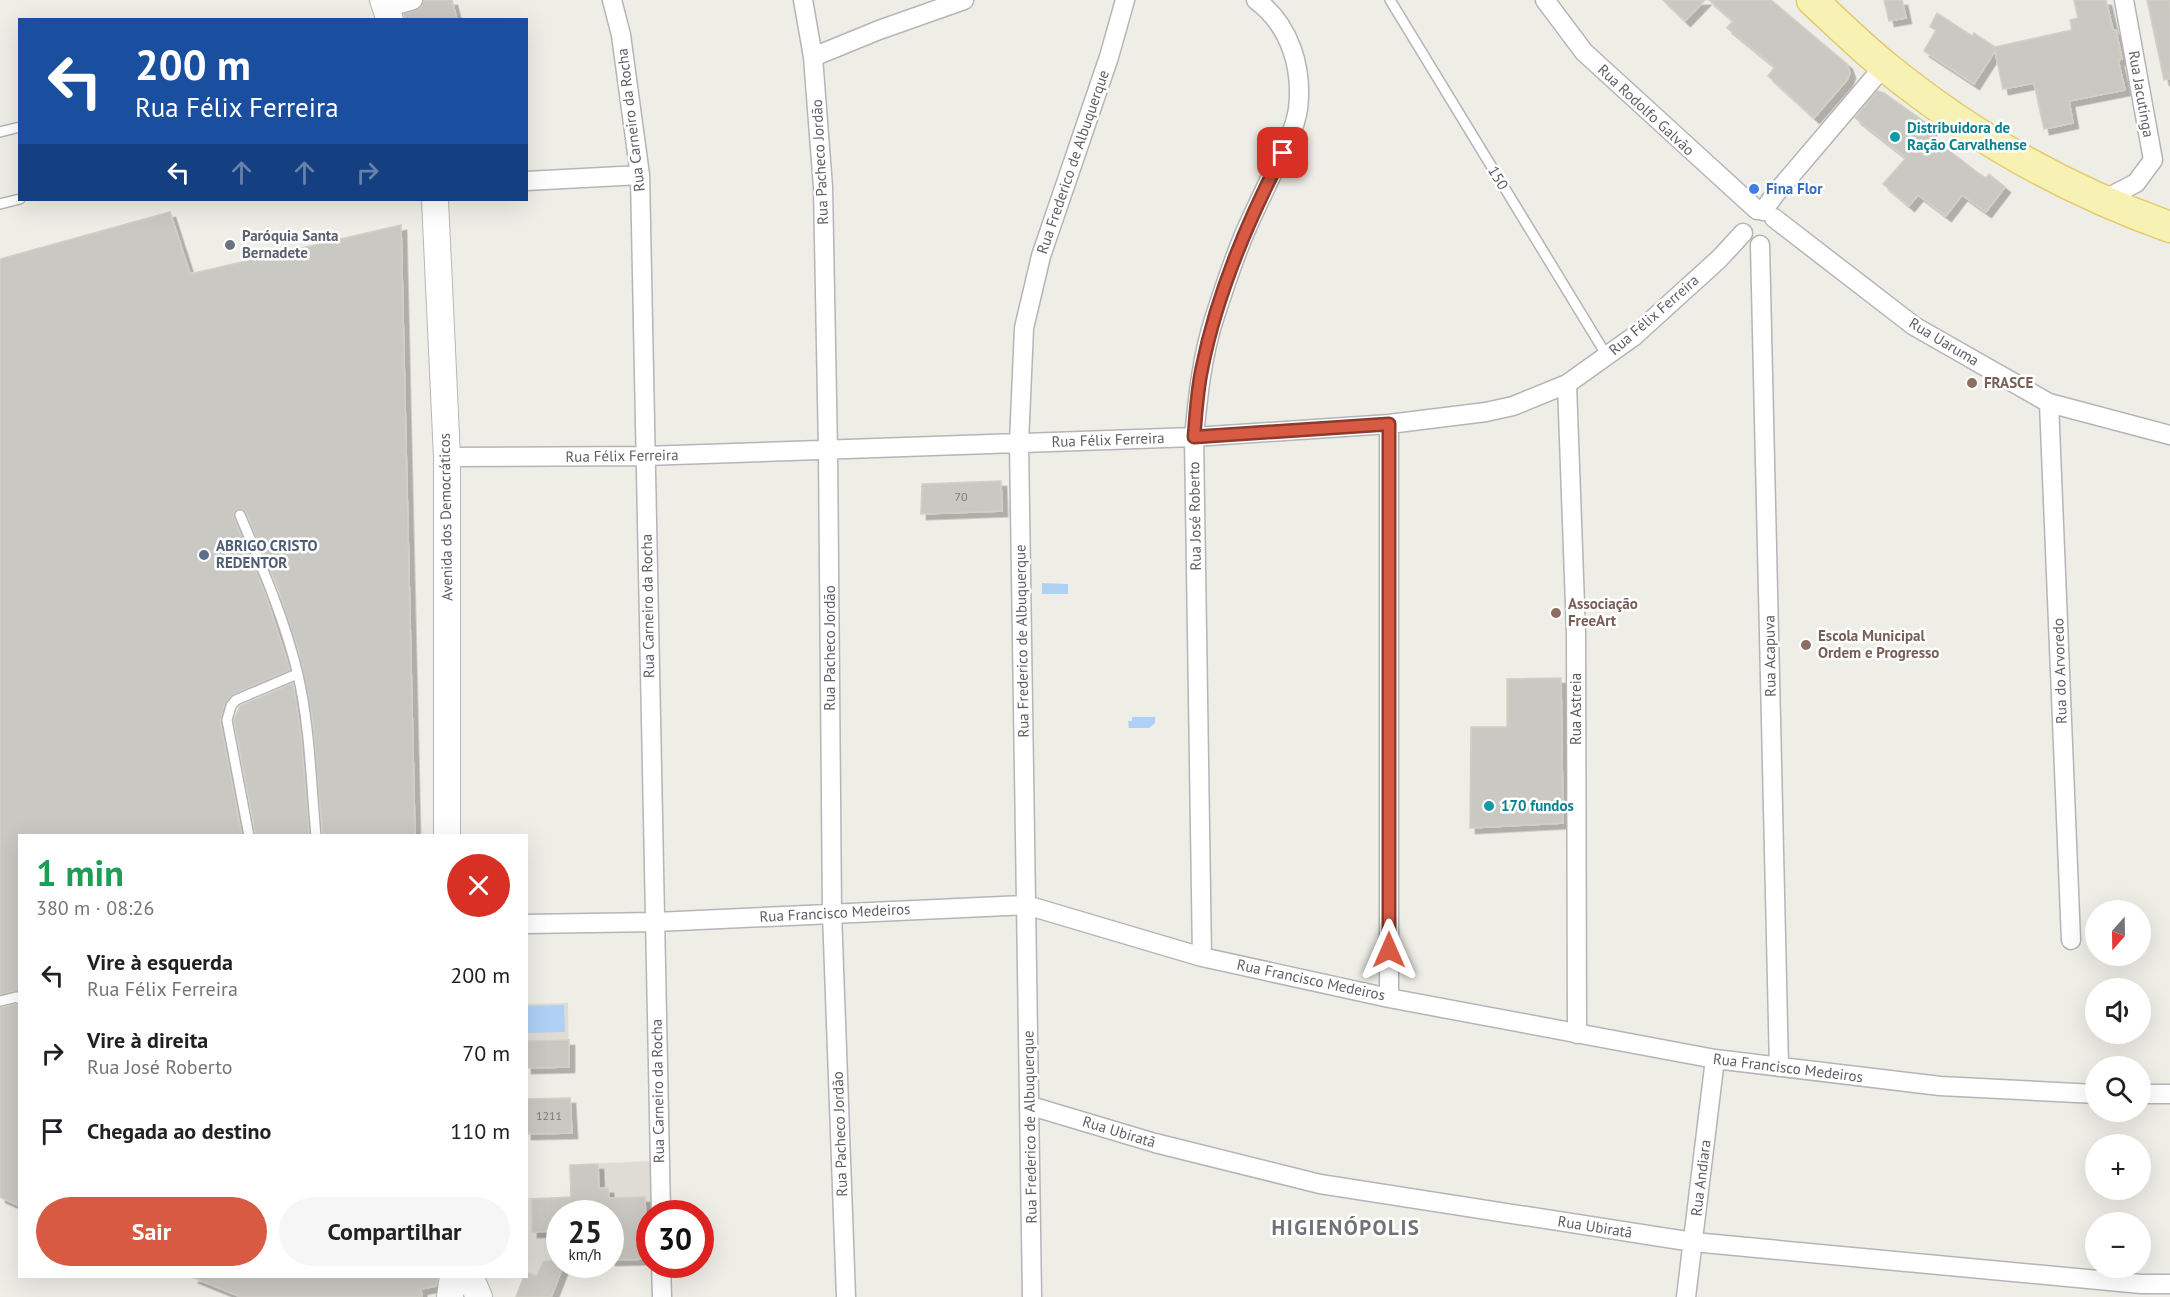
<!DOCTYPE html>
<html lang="pt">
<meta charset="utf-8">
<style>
body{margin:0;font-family:"PT Sans",sans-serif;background:#f6f6f6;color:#202124;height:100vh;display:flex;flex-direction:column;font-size:22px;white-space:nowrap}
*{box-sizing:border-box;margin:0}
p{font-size:20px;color:#757577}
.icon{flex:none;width:33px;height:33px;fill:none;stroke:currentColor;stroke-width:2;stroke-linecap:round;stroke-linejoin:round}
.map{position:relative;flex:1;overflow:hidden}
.details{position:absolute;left:18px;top:834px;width:510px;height:444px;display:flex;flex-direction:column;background:#fff;border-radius:0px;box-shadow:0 6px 24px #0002}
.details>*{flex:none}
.top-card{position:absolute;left:18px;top:18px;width:510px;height:183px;border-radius:0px;box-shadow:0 6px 24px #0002;background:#1a4fa0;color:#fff;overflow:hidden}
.needle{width:39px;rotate:200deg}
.tools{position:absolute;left:2085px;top:900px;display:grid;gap:12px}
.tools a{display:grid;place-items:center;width:66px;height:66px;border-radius:50%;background:#fff;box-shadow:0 6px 24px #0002;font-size:30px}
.speed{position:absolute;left:546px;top:1200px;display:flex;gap:12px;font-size:30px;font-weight:700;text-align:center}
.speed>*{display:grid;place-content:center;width:78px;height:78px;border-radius:50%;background:#fff;box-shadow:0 6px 24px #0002;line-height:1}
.speed small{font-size:15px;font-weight:400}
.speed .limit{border:9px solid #d22;background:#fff;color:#111}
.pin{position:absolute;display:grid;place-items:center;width:51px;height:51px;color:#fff;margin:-26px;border-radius:12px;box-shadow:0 3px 9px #0006}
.me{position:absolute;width:66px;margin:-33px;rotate:0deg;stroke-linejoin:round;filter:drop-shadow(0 0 4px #0008)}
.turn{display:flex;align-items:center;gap:21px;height:126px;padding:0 18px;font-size:27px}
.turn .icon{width:78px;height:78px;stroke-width:2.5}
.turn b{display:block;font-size:42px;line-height:51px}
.lanes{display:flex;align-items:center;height:57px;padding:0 18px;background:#0003;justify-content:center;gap:30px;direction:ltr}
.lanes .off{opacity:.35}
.round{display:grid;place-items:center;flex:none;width:63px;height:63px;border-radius:32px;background:#f6f6f6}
.head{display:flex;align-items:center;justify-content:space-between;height:102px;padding:0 18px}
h1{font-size:36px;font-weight:800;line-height:45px;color:#1e9e55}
.primary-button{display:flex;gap:12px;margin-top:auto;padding:12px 18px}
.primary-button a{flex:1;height:69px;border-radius:36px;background:#d85a43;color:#fff;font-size:24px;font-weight:800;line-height:69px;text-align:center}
.primary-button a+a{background:#f6f6f6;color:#202124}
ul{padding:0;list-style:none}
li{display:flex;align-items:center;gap:18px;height:78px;padding:0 18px}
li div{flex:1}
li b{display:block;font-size:22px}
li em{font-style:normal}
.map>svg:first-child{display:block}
</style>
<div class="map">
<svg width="2170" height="1297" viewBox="0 0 2170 1297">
<defs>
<filter id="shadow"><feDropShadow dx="5.5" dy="5.5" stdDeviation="0" flood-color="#0004"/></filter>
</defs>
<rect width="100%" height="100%" fill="#eeede6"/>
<path fill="#dedcd5" d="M526 941 528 1004 568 1003 569 1067 527 1068Z
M652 1161 654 1213 650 1214 649 1259 611 1260 610 1214H560V1264L516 1297 522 1282V1277L526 1276 527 1198 571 1197 569 1165Z"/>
<path fill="#afd1f6" d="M1042 583 1068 584V594H1042Z
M1132 717H1155V723L1149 728H1129L1128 721H1132Z
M564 1005 565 1032 527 1033V1006Z"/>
<path fill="#cac8c3" stroke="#d3cfc5" stroke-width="1.5" filter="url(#shadow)" d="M424 0H452L457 20H405L404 14 421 8Z
M1663 0H1705L1685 21Z
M1709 0H1771L1847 64 1850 73 1847 80 1814 118 1768 76 1775 67 1727 28 1733 21Z
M1884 0H1902L1906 18 1889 21Z
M2074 0H2106L2113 30H2116L2122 59 2118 60 2125 90 2069 101 2073 123 2044 129 2034 83 2003 89 1995 51 1974 84 1924 51 1936 30 1930 27 1937 13 1972 36 1974 33 1995 47 2072 30 2070 20 2078 18Z
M2147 0H2170V79L2164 80Z
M1877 91 1884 93 1933 128 1928 134 1978 173 1986 178 1989 174 2005 187 1986 212 1962 195 1946 216 1918 195 1909 206 1883 184 1906 158 1855 118Z
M170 212 190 274 401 225 415 836H323L312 714 299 653 279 591 246 512 244 509H238L234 511V518L266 596 290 670 233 694 225 704 220 721 242 836H20V991L0 994V259Z
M1001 481 1002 511 921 514 922 484Z
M1561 678 1563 823 1470 828 1471 727H1507V679Z
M293 683 301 736 309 836H256L234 720 240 706Z
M16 1004 20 1006V1206L0 1197V1008Z
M569 1040V1067L526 1068V1041Z
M570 1098 572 1133 526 1134V1099Z
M598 1164 599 1188H608L609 1198 645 1197 646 1227H650V1259L610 1260V1214H560V1231L532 1232V1199L571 1197 570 1165Z
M560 1259V1264H564L551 1297H516L524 1276H526V1272L537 1276 543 1262Z
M438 1276 436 1286 421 1289 422 1297H241L192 1277Z"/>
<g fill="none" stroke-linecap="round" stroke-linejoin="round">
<defs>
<path id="lane" d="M1390 0 1607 356
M0 132 20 127
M0 204 20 199
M240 515C262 567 285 620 298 675 310 727 311 783 316 836
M249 836 227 720 231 706 236 700 297 674
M0 1001 17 997 20 999"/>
<path id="street" d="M612 0 621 35 640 175 661 1214
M803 0 813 57 823 187 828 451 832 913 846 1297
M1545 0 1584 52 1757 210
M386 8 413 0
M813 57 879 30 964 0
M526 181 640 175
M2103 200 2136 183 2153 160 2124 0
M1763 211 1776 193 1884 66
M1774 218 1914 326 2049 403 2170 435
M1760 245 1779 1067
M1567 384 1576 633 1577 1034
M2049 403 2071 940
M447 457 645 456 1194 437 1389 424 1486 412 1513 406 1567 384 1633 337 1719 259 1743 233
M526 924 656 922 1026 905 1202 957 1389 998 1715 1059 1940 1086 2096 1094
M1202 957 1194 437C1198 396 1202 355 1215 316 1224 288 1234 258 1246 230 1255 210 1265 189 1275 168 1284 150 1295 129 1298 109 1303 68 1290 25 1256 0
M1389 998V424
M2140 1094H2170
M1031 1106 1155 1143 1320 1184 1693 1242 2141 1284H2170
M661 1264 662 1297
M1032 1297 1019 443 1024 328 1041 256 1109 57 1125 0
M1686 1297 1715 1059"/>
<path id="secondary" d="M383 0 390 20
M435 200 447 457V836
M470 1276 479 1297
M450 1297 453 1276"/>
<path id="primary" d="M1812 0C1836 22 1860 46 1886 67 1972 137 2066 190 2170 227"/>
</defs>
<use href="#lane" stroke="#b3b5b9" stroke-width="12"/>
<use href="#street" stroke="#b3b5b9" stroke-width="21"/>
<use href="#secondary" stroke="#b5b7bc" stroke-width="28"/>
<use href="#primary" stroke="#e3cb6b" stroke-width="33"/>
<use href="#lane" stroke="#fff" stroke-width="9"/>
<use href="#street" stroke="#fff" stroke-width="18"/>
<use href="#secondary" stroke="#fff" stroke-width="26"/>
<use href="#primary" stroke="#f7f1b3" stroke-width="30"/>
</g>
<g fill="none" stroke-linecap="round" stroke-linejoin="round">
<defs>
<path id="route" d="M1283 153C1248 220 1217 293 1202 368 1197 391 1196 414 1194 437L1389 424V950"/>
</defs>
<use href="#route" stroke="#8c3a2c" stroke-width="15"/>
<use href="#route" stroke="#d85a43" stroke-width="10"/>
</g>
<g fill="#0f9aa8" stroke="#fff" stroke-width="2">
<circle cx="1895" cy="137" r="6"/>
<circle cx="1489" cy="806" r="6"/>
</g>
<circle fill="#3f7fe0" stroke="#fff" stroke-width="2" cx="1754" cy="189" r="6"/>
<circle fill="#6b7280" stroke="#fff" stroke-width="2" cx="230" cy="245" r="6"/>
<g fill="#8d6e63" stroke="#fff" stroke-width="2">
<circle cx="1972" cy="383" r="6"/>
<circle cx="1556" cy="613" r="6"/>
<circle cx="1806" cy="645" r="6"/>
</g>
<circle fill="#5c6f8a" stroke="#fff" stroke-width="2" cx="204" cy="555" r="6"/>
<g text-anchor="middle" stroke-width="5" stroke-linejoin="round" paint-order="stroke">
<g font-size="12" fill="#797a7c">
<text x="961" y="501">70</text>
<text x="549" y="1120">1211</text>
</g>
<g font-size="15" fill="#5e6065" stroke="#fff">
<text transform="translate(2141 94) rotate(80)" y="5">Rua Jacutinga</text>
<text transform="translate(1646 110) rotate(43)" y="5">Rua Rodolfo Galvão</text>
<text transform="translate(631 120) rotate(-97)" y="5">Rua Carneiro da Rocha</text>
<text transform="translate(820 162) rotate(-93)" y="5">Rua Pacheco Jordão</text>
<text transform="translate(1073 162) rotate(-71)" y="5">Rua Frederico de Albuquerque</text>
<text transform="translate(1498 178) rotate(59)" y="5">150</text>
<text transform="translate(1654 315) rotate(-41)" y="5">Rua Félix Ferreira</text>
<text transform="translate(1944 342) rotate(31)" y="5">Rua Uaruma</text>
<text transform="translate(1108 440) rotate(-2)" y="5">Rua Félix Ferreira</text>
<text transform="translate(622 456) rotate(-1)" y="5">Rua Félix Ferreira</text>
<text transform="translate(1195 516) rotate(-91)" y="5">Rua José Roberto</text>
<text transform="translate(446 517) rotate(-91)" y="5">Avenida dos Democráticos</text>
<text transform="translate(648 606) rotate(-91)" y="5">Rua Carneiro da Rocha</text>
<text transform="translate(1022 641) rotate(-91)" y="5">Rua Frederico de Albuquerque</text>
<text transform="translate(830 648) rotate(-90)" y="5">Rua Pacheco Jordão</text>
<text transform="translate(1770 656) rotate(-91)" y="5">Rua Acapuva</text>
<text transform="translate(2060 671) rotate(-92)" y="5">Rua do Arvoredo</text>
<text transform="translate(1576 709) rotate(-90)" y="5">Rua Astreia</text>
<text transform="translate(835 913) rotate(-3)" y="5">Rua Francisco Medeiros</text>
<text transform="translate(1311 980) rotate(12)" y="5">Rua Francisco Medeiros</text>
<text transform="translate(1788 1068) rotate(7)" y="5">Rua Francisco Medeiros</text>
<text transform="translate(658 1091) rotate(-91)" y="5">Rua Carneiro da Rocha</text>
<text transform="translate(1030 1127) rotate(-91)" y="5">Rua Frederico de Albuquerque</text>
<text transform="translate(1119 1132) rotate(17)" y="5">Rua Ubiratã</text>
<text transform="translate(840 1134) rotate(-92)" y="5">Rua Pacheco Jordão</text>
<text transform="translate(1701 1178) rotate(-83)" y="5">Rua Andiara</text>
<text transform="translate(1595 1227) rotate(9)" y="5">Rua Ubiratã</text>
</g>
<g font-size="15" font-weight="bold" fill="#0d838f" stroke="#fff" text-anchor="start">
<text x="1907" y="133">Distribuidora de<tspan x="1907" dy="17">Ração Carvalhense</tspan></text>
<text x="1501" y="811">170 fundos</text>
</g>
<g font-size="15" font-weight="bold" fill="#366cbe" stroke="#fff" text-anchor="start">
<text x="1766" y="194">Fina Flor</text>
</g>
<g font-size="15" font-weight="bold" fill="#5b616d" stroke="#fff" text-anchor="start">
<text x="242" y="241">Paróquia Santa<tspan x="242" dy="17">Bernadete</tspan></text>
</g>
<g font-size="15" font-weight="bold" fill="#785e54" stroke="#fff" text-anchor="start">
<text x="1984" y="388">FRASCE</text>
<text x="1568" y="609">Associação<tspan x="1568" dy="17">FreeArt</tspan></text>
<text x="1818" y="641">Escola Municipal<tspan x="1818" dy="17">Ordem e Progresso</tspan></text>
</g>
<g font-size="15" font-weight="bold" fill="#4e5e75" stroke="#fff" text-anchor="start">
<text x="216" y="551">ABRIGO CRISTO<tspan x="216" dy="17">REDENTOR</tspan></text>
</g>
<g font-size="21" font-weight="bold" letter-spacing="1.5" fill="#6f7277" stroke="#fff">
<text x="1346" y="1235">HIGIENÓPOLIS</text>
</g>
</g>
</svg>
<div class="tools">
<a><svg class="needle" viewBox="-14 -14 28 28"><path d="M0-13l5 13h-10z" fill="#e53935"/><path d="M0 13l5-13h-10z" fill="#757577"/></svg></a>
<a><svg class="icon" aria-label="sound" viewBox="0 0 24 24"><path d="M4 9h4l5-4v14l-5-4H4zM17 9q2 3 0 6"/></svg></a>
<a><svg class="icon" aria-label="search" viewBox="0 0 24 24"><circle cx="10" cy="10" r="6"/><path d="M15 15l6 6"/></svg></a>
<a>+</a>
<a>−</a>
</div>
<div class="speed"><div>25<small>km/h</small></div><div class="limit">30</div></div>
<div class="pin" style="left:1283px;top:153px;background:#d93025"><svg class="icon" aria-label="arrive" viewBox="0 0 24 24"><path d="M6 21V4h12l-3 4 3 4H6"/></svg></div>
<svg class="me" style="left:1389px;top:950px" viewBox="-20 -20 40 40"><path d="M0-17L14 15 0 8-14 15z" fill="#d85a43" stroke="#fff" stroke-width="4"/></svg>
<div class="top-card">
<div class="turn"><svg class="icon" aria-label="left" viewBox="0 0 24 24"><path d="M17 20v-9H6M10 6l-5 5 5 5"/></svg><div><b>200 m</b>Rua Félix Ferreira</div></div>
<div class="lanes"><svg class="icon" aria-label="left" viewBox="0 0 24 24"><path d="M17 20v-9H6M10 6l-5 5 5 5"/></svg><svg class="icon off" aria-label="ahead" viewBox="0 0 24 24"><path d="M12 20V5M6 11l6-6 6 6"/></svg><svg class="icon off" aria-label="ahead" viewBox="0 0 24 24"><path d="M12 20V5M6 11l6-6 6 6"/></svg><svg class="icon off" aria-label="right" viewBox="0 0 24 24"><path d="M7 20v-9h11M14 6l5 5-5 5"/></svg></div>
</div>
<section class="details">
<div class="head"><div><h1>1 min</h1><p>380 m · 08:26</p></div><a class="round" style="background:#d93025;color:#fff"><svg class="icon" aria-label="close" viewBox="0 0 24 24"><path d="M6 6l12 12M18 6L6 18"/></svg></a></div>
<ul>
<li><svg class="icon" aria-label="left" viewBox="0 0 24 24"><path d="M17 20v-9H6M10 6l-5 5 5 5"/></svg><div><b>Vire à esquerda</b><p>Rua Félix Ferreira</p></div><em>200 m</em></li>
<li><svg class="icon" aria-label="right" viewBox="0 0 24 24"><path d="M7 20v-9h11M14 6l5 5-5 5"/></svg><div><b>Vire à direita</b><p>Rua José Roberto</p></div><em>70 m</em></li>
<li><svg class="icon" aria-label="arrive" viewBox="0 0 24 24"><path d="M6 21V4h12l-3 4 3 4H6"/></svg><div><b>Chegada ao destino</b></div><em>110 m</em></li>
</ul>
<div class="primary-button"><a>Sair</a><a>Compartilhar</a></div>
</section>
</div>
